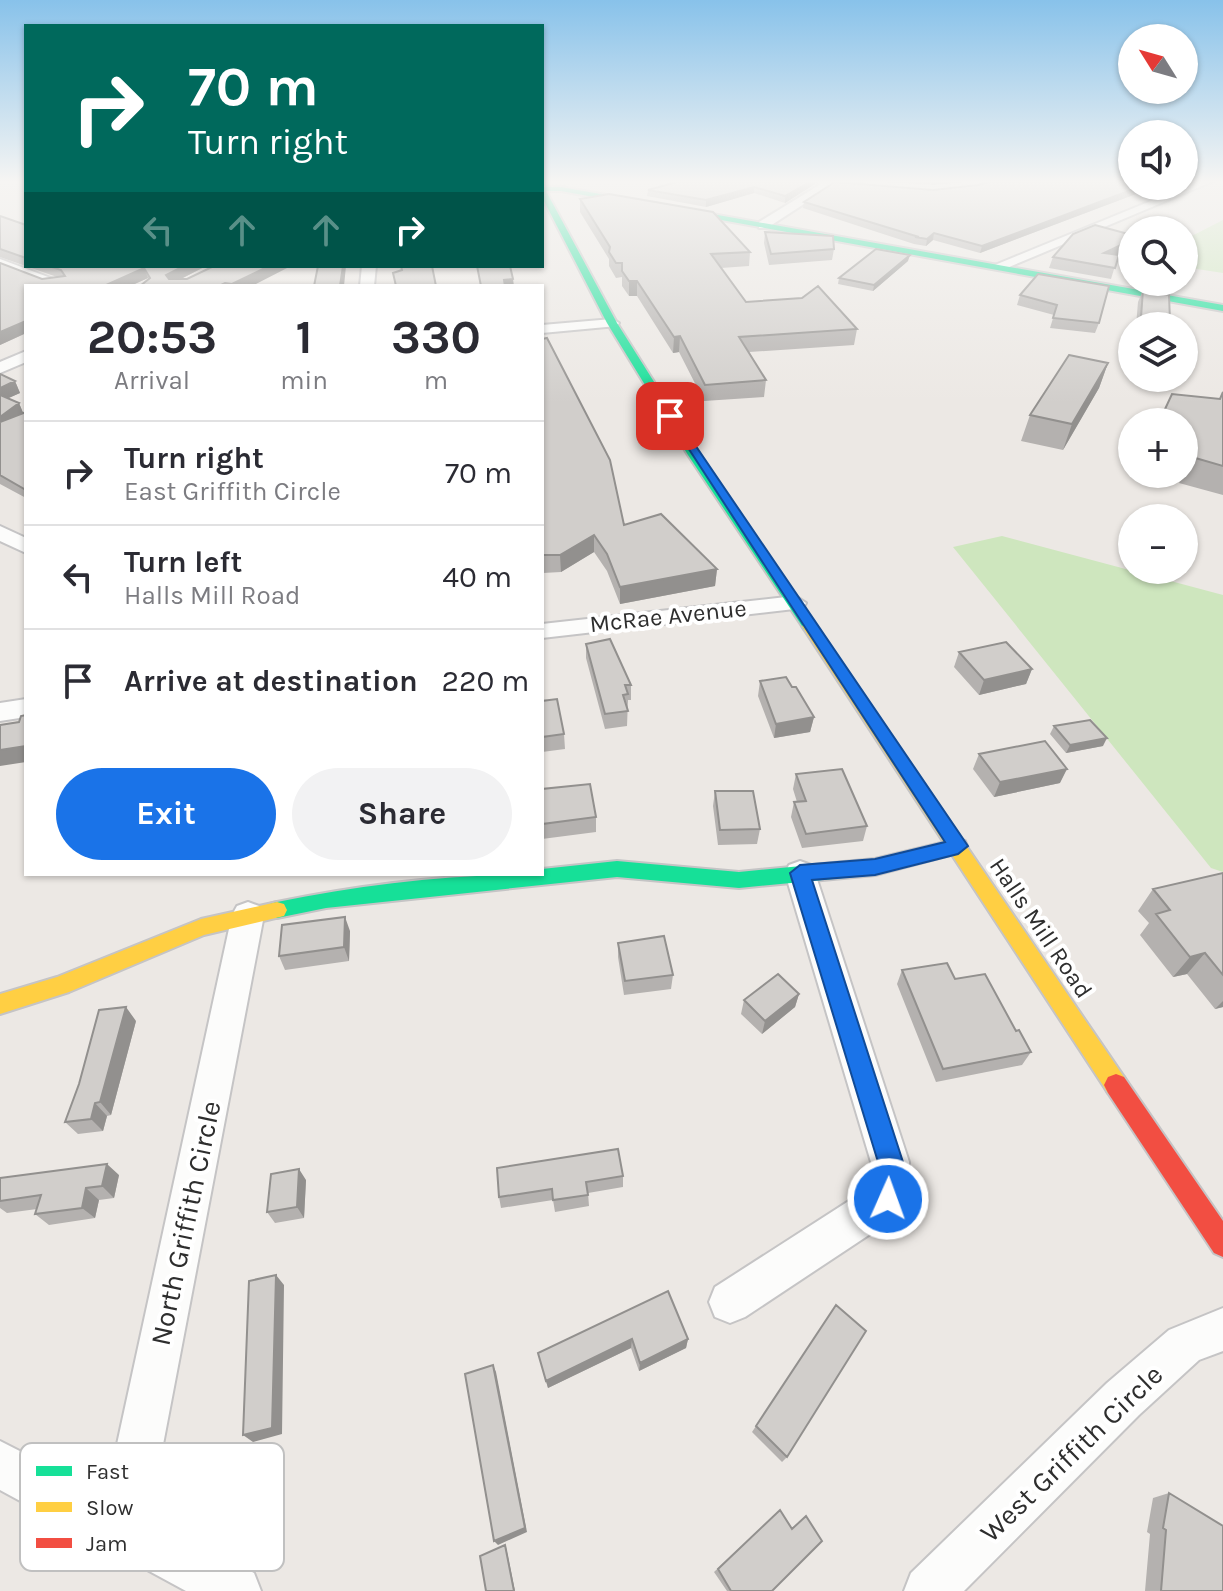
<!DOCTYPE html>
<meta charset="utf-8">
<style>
body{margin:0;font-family:Karla,sans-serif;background:#f2f2f3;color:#2b2b33;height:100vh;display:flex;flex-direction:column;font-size:30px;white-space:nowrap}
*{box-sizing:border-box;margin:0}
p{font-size:26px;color:#7c7c81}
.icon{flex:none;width:44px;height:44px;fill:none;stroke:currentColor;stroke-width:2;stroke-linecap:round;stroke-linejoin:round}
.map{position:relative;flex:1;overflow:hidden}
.panel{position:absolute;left:24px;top:284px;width:520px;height:592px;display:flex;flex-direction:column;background:#fff;border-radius:0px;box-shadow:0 2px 6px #0004}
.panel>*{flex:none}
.guide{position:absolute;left:24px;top:24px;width:520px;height:244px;border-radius:0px;box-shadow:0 2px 6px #0004;background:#00695c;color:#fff;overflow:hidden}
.needle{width:52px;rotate:307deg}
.tools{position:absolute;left:1118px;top:24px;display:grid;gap:16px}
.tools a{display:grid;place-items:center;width:80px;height:80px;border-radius:50%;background:#fff;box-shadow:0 2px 6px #0004;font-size:40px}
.pin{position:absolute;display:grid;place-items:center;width:68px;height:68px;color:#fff;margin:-34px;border-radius:16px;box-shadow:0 4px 12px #0006}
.me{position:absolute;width:88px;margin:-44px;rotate:2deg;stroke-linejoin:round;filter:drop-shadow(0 0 6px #0008)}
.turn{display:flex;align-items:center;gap:28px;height:168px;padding:0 32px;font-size:36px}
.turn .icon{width:104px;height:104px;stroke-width:2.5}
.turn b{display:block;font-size:56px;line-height:68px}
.lanes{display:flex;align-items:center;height:76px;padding:0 32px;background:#0003;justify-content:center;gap:40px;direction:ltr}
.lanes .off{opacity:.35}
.eta{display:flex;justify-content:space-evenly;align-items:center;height:136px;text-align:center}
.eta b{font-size:48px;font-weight:700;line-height:56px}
.action{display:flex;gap:16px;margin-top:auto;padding:16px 32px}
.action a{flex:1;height:92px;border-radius:48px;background:#1a73e8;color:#fff;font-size:32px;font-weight:700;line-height:92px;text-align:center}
.action a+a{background:#f2f2f3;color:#2b2b33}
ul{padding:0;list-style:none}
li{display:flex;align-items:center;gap:24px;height:104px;padding:0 32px;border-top:2px solid #e1e1e2}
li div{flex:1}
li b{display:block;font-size:30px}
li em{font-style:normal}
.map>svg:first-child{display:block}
</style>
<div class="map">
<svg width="1223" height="1591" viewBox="0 0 1223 1591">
<rect width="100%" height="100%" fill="#ece8e4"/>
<path fill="#cee6be" d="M1223 220V273L1184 267V240Z
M1002 536 1223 595V872L1211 868 953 547Z"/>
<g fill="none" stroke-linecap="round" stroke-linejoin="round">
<defs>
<path id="street" d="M814 180H841L874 187 869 190 833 185 767 228H759V222L821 184Z
M1202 180H1216L1002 270 990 267Z
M0 259 64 283 66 286H47L0 268Z
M362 266H376L374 286H360Z
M612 319 619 323 617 326 542 333V325Z
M26 351V362L0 373V362Z
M0 526 26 538V553L0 541Z
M795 596 806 603 803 608 542 638V624Z
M26 699V717L0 721V703Z
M800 861 811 865 815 873 909 1162 908 1199 902 1213 745 1317 730 1323 715 1317 709 1302 715 1287 869 1188 871 1162 785 873 789 865Z
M248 902 259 906 264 915 149 1518 254 1573 261 1591H186L0 1490V1441L106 1495 232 915 237 906Z
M1223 1308V1351L1199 1360 1139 1415 964 1591H904L911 1573 1107 1383 1169 1330Z"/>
<path id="fast" d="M542 187H561L1223 305V311L561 191H546L617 323 700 455 816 626 809 631 804 629 688 455 607 323 542 197Z
M958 839 965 841 967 846 965 851 875 875 739 888 617 877 326 908 277 918 270 916 267 910 270 904 277 902C363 884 454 874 542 874V869L617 861 739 872 875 859Z"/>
<path id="slow" d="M809 621 814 623 1124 1077 1128 1085 1124 1093 1116 1096 1108 1093 802 626Z
M277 902 284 904 287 910 284 916 204 935 69 992 0 1014V994L57 977 201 919Z"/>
<path id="jam" d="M1116 1074 1124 1077 1223 1221V1257L1214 1253 1108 1093 1104 1085 1108 1077Z"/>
</defs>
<use href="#street" stroke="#c5c4c5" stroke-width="4"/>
<use href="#fast" stroke="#c5c4c5" stroke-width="4"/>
<use href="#slow" stroke="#c5c4c5" stroke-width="4"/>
<use href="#jam" stroke="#c5c4c5" stroke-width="4"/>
<use href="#street" fill="#fcfcfb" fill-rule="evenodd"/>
<use href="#fast" fill="#16e098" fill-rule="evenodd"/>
<use href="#slow" fill="#ffcf43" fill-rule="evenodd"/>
<use href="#jam" fill="#f24e42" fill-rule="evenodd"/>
</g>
<path fill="#b4b1af" d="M684 180H816L815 184 785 203 754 193 706 207 647 196 648 190Z
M855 180H983L931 185Z
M978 185 1132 186H1157L980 253 933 240 926 246 914 244 803 208 804 202Z
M580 199 750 252 749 266 721 268 746 302 857 329 854 345 749 352 766 380 764 397 704 401 679 352 673 353 637 296H629L622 286V277L616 278 609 266V259L580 212Z
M0 216 26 225V266H206L181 279 252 286H140L149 280 148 278 0 345V263L42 279 57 277 0 257Z
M765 232 834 249 832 260 769 265 764 243Z
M1132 235V250L1118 256 1111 279 1049 268 1053 257Z
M908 261 873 291 838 284 839 278Z
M1038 274 1099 323 1095 333 1050 328 1054 315 1017 305 1020 295Z
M1139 282H1167L1165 289 1139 284Z
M1143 290 1170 321 1167 326H1136L1138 302Z
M542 339 624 525 717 569 715 586 620 604 607 571 594 552 561 572 543 573 542 568Z
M1108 363 1099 388 1063 450 1021 441 1030 415Z
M0 374 15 381 20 393 8 398 19 403 23 413 26 412V498L0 484Z
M1223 392V495L1179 483 1183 475 1179 474H1184V422L1220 399Z
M586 644 631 685V700H628L627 726 605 729 586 658Z
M959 652 1032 669 1026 684 979 695 954 667Z
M760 681 792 687 814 717 810 732 774 738 758 696Z
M542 701 564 734 565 749 542 752Z
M1054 726 1103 746 1066 753 1050 734Z
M979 754 1060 783 994 797 973 769Z
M796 774 867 826 863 841 802 848 791 817 794 802H797L793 789Z
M542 789 596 817V832L542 839Z
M715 791 760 829 757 844 718 845 713 806Z
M1223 873V1007L1215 1009 1187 974 1173 977 1140 935 1149 923 1138 911 1153 889Z
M350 931 349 961 285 970 279 956Z
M618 943 673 975 671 989 624 995 618 957Z
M902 970 955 979 1016 1031 1031 1052 1022 1065 936 1082 897 984Z
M799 994 795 1007 762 1034 741 1014 744 1000Z
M136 1021 111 1115 107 1116 103 1131 78 1134 65 1122Z
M119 1175 114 1198 99 1200 95 1218 49 1225 35 1214 37 1209 7 1213 0 1208V1178Z
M623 1176V1187L588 1193 589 1206 555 1212 553 1200 501 1208 499 1197Z
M306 1180 304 1218 275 1223 267 1212Z
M668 1291 688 1339 686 1348 639 1371 631 1348 548 1388 540 1361Z
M756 1426 787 1457 782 1462 752 1432Z
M1169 1493 1223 1591H1145L1150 1534 1147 1532 1153 1498Z
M780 1510 792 1528 806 1516 772 1591H727L714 1572Z"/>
<path fill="#92908e" d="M813 180H816L815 184 785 203V196Z
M932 180H983L931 185Z
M1142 186H1157L980 253 982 246Z
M754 187V193L706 207V200Z
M934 233 933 240 926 246 927 239Z
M1132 240V250L1100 264 1104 253Z
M910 255 908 261 873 291 874 285Z
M184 266H206L169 285 166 275Z
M269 266H291L252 286H232V284Z
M343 266H346L344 286H340Z
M144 268 148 278 130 286H104Z
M513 279 514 286H504V280Z
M629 281H637V296H629Z
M26 321V333L0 345V332Z
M680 336 679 352 673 353 674 337Z
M1108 363 1099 388 1063 450 1072 424Z
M15 381 20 393 0 402V388Z
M19 403 24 415 0 430V417Z
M594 535V552L561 572 560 555Z
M717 569 715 586 620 604V587Z
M1032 669 1026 684 979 695 984 680Z
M814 717 810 732 774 738 776 724Z
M1107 738 1103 746 1066 753 1070 745Z
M26 746V762L0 766V750Z
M1067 769 1060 783 994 797 1000 782Z
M345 917 350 931 349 961 344 947Z
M1205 953 1187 974 1173 977 1190 957Z
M799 994 795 1007 762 1034 765 1021Z
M1223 1001V1007L1215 1009Z
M126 1007 136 1021 111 1115 100 1102Z
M95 1103 107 1116 103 1131 91 1119Z
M107 1164 119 1175 114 1198 102 1186Z
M299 1169 306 1180 304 1218 297 1207Z
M86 1188 99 1200 95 1218 82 1208Z
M276 1275 284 1285 282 1434 253 1442 243 1435Z
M632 1339 631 1348 548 1388 546 1381Z
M688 1339 686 1348 639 1371 640 1363Z
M493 1365 496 1372 527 1532 498 1545 494 1541Z
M505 1545 506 1547 515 1591H514Z"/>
<path fill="#d1cecb" stroke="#92908e" stroke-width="2" d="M684 180H813L785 196 754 187 706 200 648 190Z
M995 180H1132V186H1142L982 246 934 233 927 239 915 237H919L804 202 835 182 933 190 978 185Z
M609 194 713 212 750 252 711 254 746 302 802 298 818 286 857 329 739 337 766 380 705 385 680 336 674 337 637 281H629L622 271V263H616L609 252 610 247 580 199Z
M0 216 26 225V258L0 249Z
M1095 225 1132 235V240L1104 253 1119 255 1115 268 1053 257 1073 234Z
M765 232 833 236 834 249 771 254Z
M876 249 910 255 874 285 839 278Z
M0 263 42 279 65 276 61 270 49 266H184L166 275 169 279H187L214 266H269L232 284 225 283 219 286H140L150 278 144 268 104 286H26V321L0 332Z
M318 266H343L340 286H314Z
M401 266H432L436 286H396L393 273 402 270Z
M477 266H510L513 279 504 280 505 286H481Z
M1038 274 1109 286 1099 323 1053 318 1057 305 1020 295Z
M1143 290 1169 295 1170 321 1141 317Z
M547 338 610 460 624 525 661 514 717 569 620 587 607 554 594 535 560 555H542V339Z
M1069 355 1108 363 1072 424 1030 415Z
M0 374 15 381 0 388Z
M1223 392V466L1192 457 1195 448 1184 446V422H1159L1172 394 1220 399Z
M0 395 19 403 0 417Z
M26 412V490L0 475V422Z
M610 639 631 685H625L628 694 623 695 628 711 605 714 586 644Z
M1006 642 1032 669 984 680 959 652Z
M786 677 792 687H796L814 717 776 724 760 681Z
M557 699 564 734 542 737V701Z
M26 715V746L0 750V725L19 722 21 716Z
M1090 720 1107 738 1070 745 1054 726Z
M1045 741 1067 769 1000 782 979 754Z
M842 769 867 826 806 834 794 802 806 801 796 774Z
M590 784 596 817 542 824V789Z
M715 791H753L760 829 720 830Z
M1223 873V975L1205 953 1190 957 1156 914 1170 910 1153 889Z
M345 917 344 947 279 956 282 925Z
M664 936 673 975 625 981 618 943Z
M947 963 955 979 985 974 1016 1031 1019 1030 1031 1052 943 1069 902 970Z
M778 974 799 994 765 1021 744 1000Z
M126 1007 100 1102 95 1103 91 1119 65 1122 79 1084 99 1010Z
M618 1149 623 1176 586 1182 588 1195 553 1200 552 1189 499 1197 497 1168Z
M107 1164 102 1186 86 1188 82 1208 35 1214 41 1195 0 1201V1178Z
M299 1169 297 1207 267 1212 271 1174Z
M276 1275 272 1428 243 1435 249 1281Z
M668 1291 688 1339 640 1363 632 1339 546 1381 538 1353Z
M836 1305 866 1331 787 1457 756 1426Z
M493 1365 525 1528 494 1541 465 1374Z
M1169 1493 1223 1526V1591H1161L1166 1530 1163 1528Z
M780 1510 792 1529 806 1516 822 1541 772 1591H731L718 1569Z
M505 1545 514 1591H486L480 1556Z"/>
<linearGradient id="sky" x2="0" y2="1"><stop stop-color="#88c2ea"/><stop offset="0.45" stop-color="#f6f5f3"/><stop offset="1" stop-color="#f6f5f3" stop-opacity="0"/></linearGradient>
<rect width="1223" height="403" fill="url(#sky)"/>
<path fill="#1a73e8" stroke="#114b97" stroke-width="2" d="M666 414H674L968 846 958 854 875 875 812 880 903 1162 897 1208 888 1212 879 1208 875 1199 878 1162 790 873 800 865 875 859 945 842Z"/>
<g text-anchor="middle" stroke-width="8" stroke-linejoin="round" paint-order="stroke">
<g font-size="24" fill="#2e2e2e" stroke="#fff">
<text transform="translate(668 616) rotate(-6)" y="8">McRae Avenue</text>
<text transform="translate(1041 928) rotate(56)" y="8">Halls Mill Road</text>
</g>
<g font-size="28" fill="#2e2e2e" stroke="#fff">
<text transform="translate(185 1223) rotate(-78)" y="10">North Griffith Circle</text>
<text transform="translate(1071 1453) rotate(-44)" y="10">West Griffith Circle</text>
</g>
</g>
<rect x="20" y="1443" width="264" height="128" rx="12" fill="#fff" stroke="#c0c0c0" stroke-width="2"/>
<rect x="36" y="1466" width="36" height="10" fill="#16e098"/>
<rect x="36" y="1502" width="36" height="10" fill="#ffcf43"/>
<rect x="36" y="1538" width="36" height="10" fill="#f24e42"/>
<g font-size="22" fill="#2e2e2e">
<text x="86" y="1479">Fast</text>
<text x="86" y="1515">Slow</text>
<text x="86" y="1551">Jam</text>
</g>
</svg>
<div class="tools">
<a><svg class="needle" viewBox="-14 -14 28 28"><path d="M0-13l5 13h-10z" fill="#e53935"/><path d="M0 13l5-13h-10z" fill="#7c7c81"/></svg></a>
<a><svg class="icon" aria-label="sound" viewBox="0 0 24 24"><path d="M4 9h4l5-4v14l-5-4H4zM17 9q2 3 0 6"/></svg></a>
<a><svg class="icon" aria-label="search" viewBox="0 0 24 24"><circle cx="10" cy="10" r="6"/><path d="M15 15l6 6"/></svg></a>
<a><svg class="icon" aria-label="layers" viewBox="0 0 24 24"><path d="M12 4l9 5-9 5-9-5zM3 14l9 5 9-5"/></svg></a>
<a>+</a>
<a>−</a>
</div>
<div class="pin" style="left:670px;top:416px;background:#d93025"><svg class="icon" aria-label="arrive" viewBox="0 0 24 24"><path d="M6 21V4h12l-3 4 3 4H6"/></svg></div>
<svg class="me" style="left:888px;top:1199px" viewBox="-20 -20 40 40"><circle r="17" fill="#1a73e8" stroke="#fff" stroke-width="3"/><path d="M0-11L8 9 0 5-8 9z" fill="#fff"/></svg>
<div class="guide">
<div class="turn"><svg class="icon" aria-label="right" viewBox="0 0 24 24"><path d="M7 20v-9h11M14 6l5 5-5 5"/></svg><div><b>70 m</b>Turn right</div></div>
<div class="lanes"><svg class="icon off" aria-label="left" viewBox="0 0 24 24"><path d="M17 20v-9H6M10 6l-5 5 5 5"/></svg><svg class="icon off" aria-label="ahead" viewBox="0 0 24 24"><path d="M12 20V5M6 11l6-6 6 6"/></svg><svg class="icon off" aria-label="ahead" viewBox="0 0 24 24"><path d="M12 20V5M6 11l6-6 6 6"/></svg><svg class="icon" aria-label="right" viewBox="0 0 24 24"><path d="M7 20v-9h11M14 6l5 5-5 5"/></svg></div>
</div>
<section class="panel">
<div class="eta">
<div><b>20:53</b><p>Arrival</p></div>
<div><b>1</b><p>min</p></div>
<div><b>330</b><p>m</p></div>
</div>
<ul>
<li><svg class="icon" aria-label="right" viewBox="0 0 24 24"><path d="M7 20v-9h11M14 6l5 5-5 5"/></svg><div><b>Turn right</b><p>East Griffith Circle</p></div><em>70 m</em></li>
<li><svg class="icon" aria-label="left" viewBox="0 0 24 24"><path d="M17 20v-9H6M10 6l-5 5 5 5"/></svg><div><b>Turn left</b><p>Halls Mill Road</p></div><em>40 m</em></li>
<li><svg class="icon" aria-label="arrive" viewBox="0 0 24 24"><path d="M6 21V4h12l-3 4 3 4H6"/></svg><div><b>Arrive at destination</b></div><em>220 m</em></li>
</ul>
<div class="action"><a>Exit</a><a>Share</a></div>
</section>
</div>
